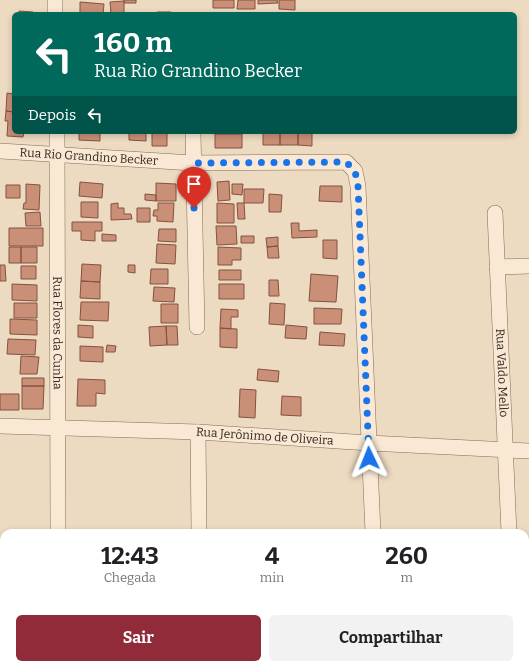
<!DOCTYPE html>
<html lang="pt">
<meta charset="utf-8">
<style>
body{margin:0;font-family:Bitter,serif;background:#f2f2f2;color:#202124;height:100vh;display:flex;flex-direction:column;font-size:15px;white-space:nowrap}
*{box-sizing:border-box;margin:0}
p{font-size:13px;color:#757577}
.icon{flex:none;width:22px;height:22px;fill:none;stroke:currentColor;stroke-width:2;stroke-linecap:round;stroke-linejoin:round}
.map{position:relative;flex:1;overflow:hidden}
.details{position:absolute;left:0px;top:529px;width:529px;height:140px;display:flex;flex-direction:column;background:#fff;border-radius:12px 12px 0 0;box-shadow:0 2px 6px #0003}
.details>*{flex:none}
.top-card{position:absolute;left:12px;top:12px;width:505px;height:122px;border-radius:6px;box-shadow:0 2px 6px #0003;background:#00695c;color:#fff;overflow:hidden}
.pin{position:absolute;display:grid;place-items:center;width:34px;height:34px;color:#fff;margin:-41px -17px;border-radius:50% 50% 50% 0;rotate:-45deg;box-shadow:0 0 4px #0007}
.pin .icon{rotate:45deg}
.me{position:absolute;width:44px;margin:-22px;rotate:358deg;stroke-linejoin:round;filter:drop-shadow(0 0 3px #0008)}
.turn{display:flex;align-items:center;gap:14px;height:84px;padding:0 16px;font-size:18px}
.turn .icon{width:52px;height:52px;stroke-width:2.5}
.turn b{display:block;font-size:28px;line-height:34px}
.then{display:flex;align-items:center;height:38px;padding:0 16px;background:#0003;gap:8px;font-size:15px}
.eta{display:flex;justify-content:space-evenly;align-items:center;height:68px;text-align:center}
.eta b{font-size:24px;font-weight:700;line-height:28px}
.primary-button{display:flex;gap:8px;margin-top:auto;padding:8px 16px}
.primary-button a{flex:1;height:46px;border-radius:6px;background:#922b39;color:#fff;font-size:16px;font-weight:700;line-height:46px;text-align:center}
.primary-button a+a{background:#f2f2f2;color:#202124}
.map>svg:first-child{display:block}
</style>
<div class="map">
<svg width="529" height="669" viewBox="0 0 529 669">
<rect width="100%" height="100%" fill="#ecdac1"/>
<path fill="#ca8f77" stroke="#845240" d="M124 0H136V3H124Z
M213 0H234V8H213Z
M238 0H255V9H237Z
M258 0H277L278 3 258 4Z
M279 0H295V10L279 9Z
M124 1V14H111L110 2Z
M80 2 104 4 103 14H80Z
M19 11 33 12V14H19Z
M157 12H171V14H157Z
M7 93 14 94V112L6 111Z
M6 111 14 112V132H24L23 137 7 136 8 121H5Z
M79 132H100V141L79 140Z
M129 132H146V141L129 140Z
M152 132H167V146H152Z
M263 132H280V145H263Z
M280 132H298V145H280Z
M298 132H312V146L298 145Z
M215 134H242V148H215Z
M229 181 230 200 218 201 217 182Z
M80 182 103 184 102 198 79 196Z
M156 183 176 184V201H156Z
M26 184 40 185 39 210 23 209 24 203H26Z
M232 184H243L242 195 232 194Z
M6 185H20V198H6Z
M320 186H342V202L319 201Z
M244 189H264L263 203H244Z
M145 194 156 195V201L145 200Z
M269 194 282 195 281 212H269Z
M81 202H98V218L81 217Z
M118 203V208H124V214H131L132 219 111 220V204Z
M158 203H174L173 222 157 221V216H153L154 210H158Z
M217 203 234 204V223H217Z
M237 203H244L245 219H238Z
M137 208H150V222H137Z
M40 212 41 226H26L25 213Z
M72 222H102V231H95V241L81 240V231H72Z
M291 223H299V231L317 230V237L292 238Z
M216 226H236L237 244 217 245Z
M9 228H43V246H9Z
M159 229H176V242L158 241Z
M102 234 116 235V241H102Z
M241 236H254V243H241Z
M278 237V246L267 247 266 238Z
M323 240H337V259L323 258Z
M157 244 176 245 175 264 156 263Z
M278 246 279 258H268L267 247Z
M9 247H21V263H9Z
M21 247H37V263H21Z
M218 247 241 248V260H232V265H218Z
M82 264 101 265 100 282 81 281Z
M0 265H5L6 281H0Z
M128 265H135V273L128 272Z
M21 266H36V279H21Z
M151 269H168V284H150Z
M219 270H241V280H219Z
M311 274 338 276 336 302 309 301Z
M269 280H278L279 296H269Z
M81 281 100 282V299L80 298Z
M12 284 37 285V301L12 300Z
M219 284H244V299H219Z
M154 287 175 288 174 302 153 301Z
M81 302H109L108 321 80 320Z
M14 303H37V318H14Z
M270 303 285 304 284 325 269 324Z
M161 304H178V323H161Z
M314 308 342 309 341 324H314Z
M221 309 238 310V317H231V329L220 328Z
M10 319 37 320V335L10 334Z
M78 325 93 326V338L78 337Z
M286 325 307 327 306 339 285 338Z
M166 326 167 345 150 346 149 327Z
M166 326H177L178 345H167Z
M220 328 237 329V348L220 347Z
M320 332 345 334 344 346 319 345Z
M8 339 36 340 35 355 7 354Z
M107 345 116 346 115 352H106Z
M80 346 103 347V362L80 361Z
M21 356 39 357 37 374H20Z
M258 369 279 371 278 382 257 380Z
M22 378H44V386H22Z
M78 379 105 380V394L96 393V406H77Z
M22 386H44L43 409H22Z
M240 389 256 390 255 418 239 417Z
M0 394H19V410H0Z
M282 396 301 397V416L281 415Z"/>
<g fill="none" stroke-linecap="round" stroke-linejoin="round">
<defs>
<g id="minor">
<path d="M55 0V14"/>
<path id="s1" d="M57 132 58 533"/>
<path d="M193 132 197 327"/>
<path id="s2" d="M0 151 193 163 346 162 355 171 358 186 373 533"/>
<path id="s3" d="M495 213 509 533"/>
<path d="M497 267 529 266"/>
<path id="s4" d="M0 426 198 432 369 443 529 451"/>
<path d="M198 432 199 533"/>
<path d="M59 665V669"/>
<path d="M200 665V669"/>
<path d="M379 665V669"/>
<path d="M514 665V669"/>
</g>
</defs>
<use href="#minor" stroke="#856b59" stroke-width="16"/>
<use href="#minor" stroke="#f8e8d4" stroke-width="15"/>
</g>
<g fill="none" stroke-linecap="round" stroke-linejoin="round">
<path stroke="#1a73e8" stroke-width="7" stroke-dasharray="0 12.6" d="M194 208 193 163 346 162 355 171 358 186 369 458"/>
</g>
<g text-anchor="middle" stroke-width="3" stroke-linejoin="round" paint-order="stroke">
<g font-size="12" fill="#35261d" stroke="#f4e5d0">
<text dy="4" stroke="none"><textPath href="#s2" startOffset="89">Rua Rio Grandino Becker</textPath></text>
<text dy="4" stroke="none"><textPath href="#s1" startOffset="201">Rua Flores da Cunha</textPath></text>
<text dy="4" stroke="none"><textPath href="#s3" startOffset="160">Rua Valdo Mello</textPath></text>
<text dy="4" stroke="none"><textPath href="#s4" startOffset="265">Rua Jerônimo de Oliveira</textPath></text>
</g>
</g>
</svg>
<div class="pin" style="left:194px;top:208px;background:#d93025"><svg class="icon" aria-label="arrive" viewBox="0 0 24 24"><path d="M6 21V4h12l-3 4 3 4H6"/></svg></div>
<svg class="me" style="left:369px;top:458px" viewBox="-20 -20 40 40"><path d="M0-17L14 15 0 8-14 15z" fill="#1a73e8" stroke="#fff" stroke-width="4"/></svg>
<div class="top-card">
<div class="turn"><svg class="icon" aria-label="left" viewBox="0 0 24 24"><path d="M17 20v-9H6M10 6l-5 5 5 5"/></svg><div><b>160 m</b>Rua Rio Grandino Becker</div></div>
<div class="then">Depois<svg class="icon" aria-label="left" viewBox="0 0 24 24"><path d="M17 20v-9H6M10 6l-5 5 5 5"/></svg></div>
</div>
<section class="details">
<div class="eta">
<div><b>12:43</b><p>Chegada</p></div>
<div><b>4</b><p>min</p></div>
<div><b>260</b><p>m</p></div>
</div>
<div class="primary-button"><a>Sair</a><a>Compartilhar</a></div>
</section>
</div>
